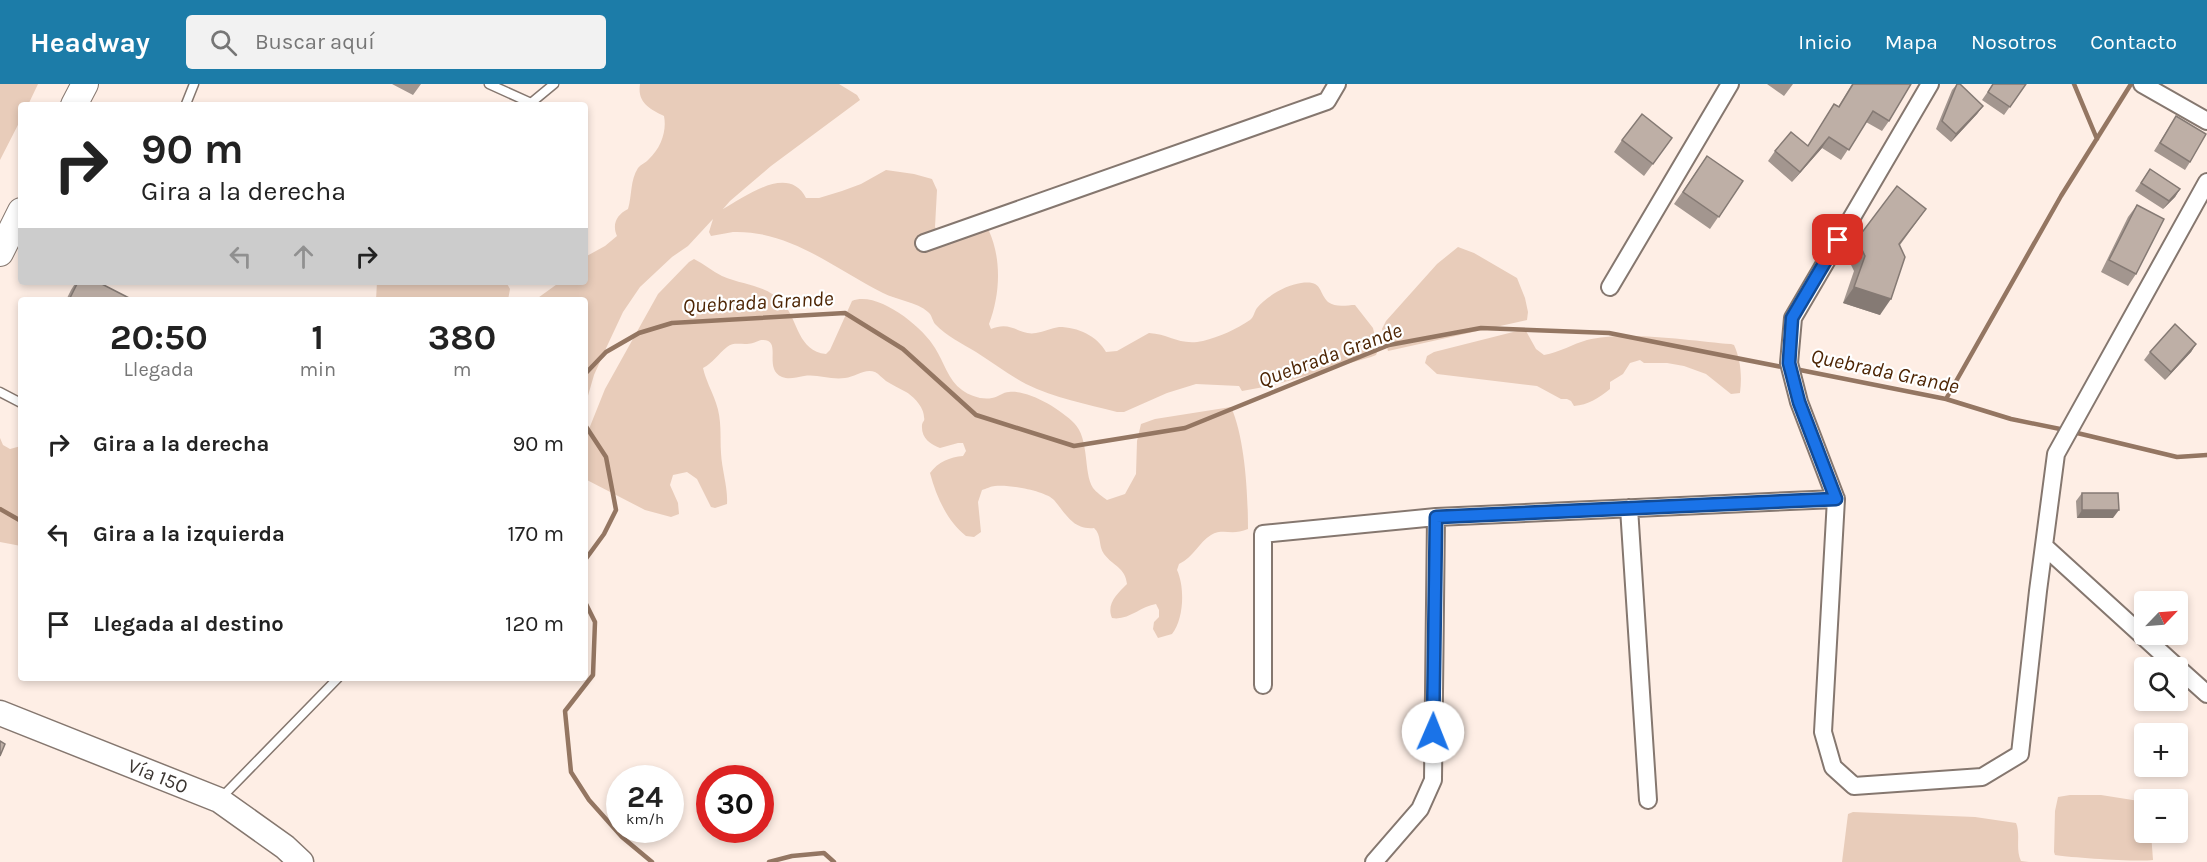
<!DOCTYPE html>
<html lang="es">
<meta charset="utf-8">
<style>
body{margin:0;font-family:Karla,sans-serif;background:#f2f2f2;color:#222;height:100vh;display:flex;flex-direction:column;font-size:22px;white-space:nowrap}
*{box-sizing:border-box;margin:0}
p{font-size:20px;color:#767676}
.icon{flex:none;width:33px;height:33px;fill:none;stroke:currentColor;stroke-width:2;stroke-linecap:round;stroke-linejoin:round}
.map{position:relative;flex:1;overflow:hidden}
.sheet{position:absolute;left:18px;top:213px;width:570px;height:384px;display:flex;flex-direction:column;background:#fff;border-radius:6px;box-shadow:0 3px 9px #0003}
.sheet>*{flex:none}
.banner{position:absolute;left:18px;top:18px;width:570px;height:183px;border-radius:6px;box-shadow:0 3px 9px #0003;background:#fff;color:#222;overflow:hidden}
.needle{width:39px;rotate:65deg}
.buttons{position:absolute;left:2134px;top:507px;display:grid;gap:12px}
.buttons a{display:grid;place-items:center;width:54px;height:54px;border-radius:6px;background:#fff;box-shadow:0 3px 9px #0003;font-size:30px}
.speed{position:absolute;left:606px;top:681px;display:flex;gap:12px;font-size:30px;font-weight:700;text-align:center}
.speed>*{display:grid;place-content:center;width:78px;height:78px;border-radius:50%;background:#fff;box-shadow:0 3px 9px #0003;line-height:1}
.speed small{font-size:15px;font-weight:400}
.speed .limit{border:9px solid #d22;background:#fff;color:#111}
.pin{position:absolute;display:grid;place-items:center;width:51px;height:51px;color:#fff;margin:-26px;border-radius:12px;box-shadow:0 3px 9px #0006}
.me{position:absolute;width:66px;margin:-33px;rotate:1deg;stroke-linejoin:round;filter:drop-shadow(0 0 4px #0008)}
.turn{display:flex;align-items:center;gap:21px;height:126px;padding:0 24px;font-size:27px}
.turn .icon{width:78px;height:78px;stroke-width:2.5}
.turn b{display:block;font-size:42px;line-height:51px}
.lanes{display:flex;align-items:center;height:57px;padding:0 24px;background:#0003;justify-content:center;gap:30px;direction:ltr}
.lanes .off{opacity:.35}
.eta{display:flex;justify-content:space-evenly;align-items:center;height:102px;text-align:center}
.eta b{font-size:36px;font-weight:700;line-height:42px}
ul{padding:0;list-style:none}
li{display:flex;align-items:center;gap:18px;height:90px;padding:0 24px}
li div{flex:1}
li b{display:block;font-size:22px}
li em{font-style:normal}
header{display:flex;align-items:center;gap:36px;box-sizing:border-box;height:84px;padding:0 30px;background:#1c7ca8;color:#fff}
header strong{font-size:28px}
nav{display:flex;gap:33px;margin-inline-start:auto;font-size:21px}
.search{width:420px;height:54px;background:#f2f2f2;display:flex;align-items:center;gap:15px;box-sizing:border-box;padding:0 21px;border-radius:6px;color:#767676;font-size:22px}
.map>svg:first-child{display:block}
</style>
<header>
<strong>Headway</strong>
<div class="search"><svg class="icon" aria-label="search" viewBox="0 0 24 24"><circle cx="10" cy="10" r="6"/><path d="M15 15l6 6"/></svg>Buscar aquí</div>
<nav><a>Inicio</a><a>Mapa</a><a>Nosotros</a><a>Contacto</a></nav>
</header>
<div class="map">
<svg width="2207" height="778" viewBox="0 0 2207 778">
<rect width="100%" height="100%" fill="#feeee5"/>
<path fill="#e8ccba" d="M0 0H38L28 21H21V35L0 76Z
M640 0H839L857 11 860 16 771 82 730 117 723 125C744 114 788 79 806 114H819L842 107 861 100 886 86 914 90 932 95 937 106 935 143 941 153 981 145 989 147C1002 176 1000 211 989 240L991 245C1012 236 1019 252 1036 249 1044 248 1051 244 1059 243 1078 243 1097 252 1106 268L1117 267 1149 249C1170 250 1179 262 1203 257 1219 253 1237 245 1250 236 1254 233 1254 228 1257 224 1267 212 1286 201 1301 199 1323 196 1318 208 1328 218 1336 224 1347 221 1355 221L1373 244 1378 266 1376 271 1371 273 1274 301 1242 307 1239 302 1196 300 1167 309 1124 328H1117C1086 320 1055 314 1026 300 1009 291 993 279 976 268 963 260 946 252 935 240 932 236 932 231 928 228 917 218 897 216 883 209 835 185 790 146 733 148 726 149 718 151 711 152L709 148 713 135 688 162 672 173 640 203 623 228 608 260 594 291 585 322V216H535L560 198H585V173L605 162 617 152C612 141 616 131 628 125 632 112 630 96 638 84 641 80 646 79 649 75 661 64 667 47 664 32 650 25 637 19 640 0Z
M1458 163 1474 169 1517 194 1525 214 1528 228 1527 236 1388 267 1382 245 1386 237 1437 180Z
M694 175C704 180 712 187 722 192 745 202 766 200 784 220 798 237 798 267 826 270L830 266 852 217C877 206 923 243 935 264 944 278 948 296 962 306 970 312 982 316 992 314 998 313 1003 308 1009 308 1029 306 1060 325 1074 339 1090 355 1083 388 1093 404 1096 408 1103 413 1107 416L1125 410 1136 390 1137 357 1141 340 1155 335 1231 323C1245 354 1248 410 1248 445 1232 452 1223 444 1211 451 1199 458 1194 473 1179 480L1177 486C1185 503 1184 535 1172 550L1158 554 1153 545 1154 538 1159 533V526L1156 520C1141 522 1128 537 1112 534 1106 520 1117 510 1127 500 1125 483 1114 483 1104 470 1098 462 1102 451 1094 444 1073 446 1066 430 1054 416 1046 407 1008 400 995 402 991 402 986 405 982 406L978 418 981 448 974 453 966 452C947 437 936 412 930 389 938 378 950 373 963 372L966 367 963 359H958L940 364C930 360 921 354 922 341 923 336 925 338 924 333 924 323 913 312 906 308 899 304 892 301 886 297 882 294 879 290 875 288 865 284 855 293 845 294 830 296 818 290 804 292 796 293 790 296 782 293 762 284 784 254 761 256 760 256 754 259 753 259 743 262 735 257 727 263 718 270 713 279 703 284 706 297 712 307 716 319 722 336 720 352 721 369 722 387 728 403 727 420L715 424 711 423 697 395 687 388 673 391 670 401 678 419 679 430 671 433 645 426 585 395V355L605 305 658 210 689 178Z
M377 198H506L510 205 508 216H376Z
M1521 246 1526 247 1536 265 1544 271C1560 268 1573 260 1587 256 1625 246 1692 257 1731 260L1734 261C1741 276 1742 293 1740 309L1731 310 1706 290 1684 282 1667 279H1644L1640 276 1630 279 1623 290 1610 298V305C1599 314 1588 321 1574 322L1571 317 1567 315H1561L1537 302 1437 290 1425 279 1427 272 1434 268Z
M0 354 3 361 10 365 21 362V462L0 458Z
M2070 711H2101L2139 717 2144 720 2145 748 2151 749 2153 776C2137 778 2075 774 2055 771L2054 768 2055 727 2058 713Z
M1853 728 1975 733 2016 739C2021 751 2015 764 2021 777L2029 778H1842L1848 730Z"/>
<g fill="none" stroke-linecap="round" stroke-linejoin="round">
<path stroke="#947662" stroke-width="4.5" d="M2074 0 2097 55
M1795 285 1946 315 2011 335 2065 346
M585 290 606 268 639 249 672 239 845 229 903 265 976 331 1074 362 1185 344 1389 261 1481 244 1609 249 1787 284
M1946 315 2061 112 2131 0
M585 341 606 373 616 426 604 450 585 476
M2073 348 2177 373 2207 371
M0 425 21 437
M585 518 595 538 593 591 565 627 571 688 589 716 622 753 652 778
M769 778 792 772 824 769 834 778"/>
<defs>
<path id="lane" d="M489 0 531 19 554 0
M188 21 186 20 194 0
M0 308 21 319
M221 714 338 594"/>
<path id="street" d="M1930 0 1793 234 1789 279 1799 318 1836 415 1823 648 1833 683 1854 702 1982 693 2020 670 2038 507 2056 370 2207 98
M2142 0 2207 37
M924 159 1327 17 1337 0
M1610 203 1730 0
M1629 424 1648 716
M2044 462 2178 584
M2178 584 2207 610
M1263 601V450L1436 433
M1374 778 1420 725 1433 696 1436 433 1836 415"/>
<g id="secondary">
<path id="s1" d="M0 629 219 716 285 763 301 778"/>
</g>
<path id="primary" d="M74 21 85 0
M0 169 21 127"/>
</defs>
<use href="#lane" stroke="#85776f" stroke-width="11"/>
<use href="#street" stroke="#85776f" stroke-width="20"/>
<use href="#secondary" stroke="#85776f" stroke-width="27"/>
<use href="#primary" stroke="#85776f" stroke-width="28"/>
<use href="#lane" stroke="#fff" stroke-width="8"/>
<use href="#street" stroke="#fff" stroke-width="16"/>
<use href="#secondary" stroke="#fff" stroke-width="24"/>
<use href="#primary" stroke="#fff" stroke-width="26"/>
</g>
<path fill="#a3968f" d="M392 0H421L413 11Z
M1767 0H1793L1784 12Z
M1852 0H1911L1889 37 1882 47 1866 38 1841 76 1822 64 1792 98 1768 77 1775 67 1808 62 1834 20 1838 23Z
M1957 0 1983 22 1977 30 1951 58 1936 45 1952 6Z
M1993 0H2026L2004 31 1982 16Z
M2176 32 2190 78 2185 86 2154 67Z
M1672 54 1644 92 1614 68 1622 56Z
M1707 72 1743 97 1710 145 1674 120Z
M2150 85 2180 105 2175 113 2163 125 2135 107Z
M2137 121 2136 190 2128 202 2101 188 2128 133Z
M1926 125 1900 161 1880 231 1843 219 1854 187 1846 171 1857 155Z
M76 198H98L133 216H66L71 206Z
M2196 260 2191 268 2165 296 2144 276 2150 268Z
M2082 409 2113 434H2077L2076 417Z"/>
<path fill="#857a74" d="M1983 22 1977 30 1951 58 1956 50Z
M1829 53 1822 64 1792 98 1800 88Z
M2180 105 2175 113 2163 125 2169 117Z
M1854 203 1891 215 1880 231 1843 219Z
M2196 260 2191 268 2165 296 2171 288Z
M2082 426H2119L2113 434H2077Z"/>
<path fill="#beafa6" stroke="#857a74" stroke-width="1.5" d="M1853 0H1911L1889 37 1873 27 1849 66 1829 53 1800 88 1775 67 1791 48 1808 62 1834 20 1839 23Z
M1957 0H1960L1983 22 1956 50 1942 37Z
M1993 0H2026L2010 23 1988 8Z
M1642 30 1672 54 1653 80 1622 56Z
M2176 32 2206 50 2190 78 2160 59Z
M1707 72 1743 97 1719 133 1683 108Z
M2150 85 2180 105 2169 117 2141 99Z
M1897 102 1926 125 1899 160 1905 173 1891 215 1854 203 1865 172 1857 155Z
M2137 121 2164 135 2136 190 2109 176Z
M78 198H98L133 216H69Z
M2175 240 2196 260 2171 288 2150 268Z
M2082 409H2118L2119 426H2082Z
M0 657 5 660 0 672Z"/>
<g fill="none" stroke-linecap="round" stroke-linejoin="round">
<defs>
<path id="route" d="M1433 648 1436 433 1836 415 1799 318 1789 279 1792 234 1838 156"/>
</defs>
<use href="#route" stroke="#114b97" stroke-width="15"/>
<use href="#route" stroke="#1a73e8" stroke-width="10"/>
</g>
<g text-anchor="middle" stroke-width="4.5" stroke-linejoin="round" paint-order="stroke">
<g font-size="20" fill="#3c3632" stroke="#fff">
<text dy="7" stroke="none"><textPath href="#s1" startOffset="170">Vía 150</textPath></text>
</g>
<g font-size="21" font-style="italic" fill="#4d2504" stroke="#fff">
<text transform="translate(758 218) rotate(-3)" y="7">Quebrada Grande</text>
<text transform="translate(1330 271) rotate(-20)" y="7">Quebrada Grande</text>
<text transform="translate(1885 287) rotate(12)" y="7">Quebrada Grande</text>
</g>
</g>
</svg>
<div class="buttons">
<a><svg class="needle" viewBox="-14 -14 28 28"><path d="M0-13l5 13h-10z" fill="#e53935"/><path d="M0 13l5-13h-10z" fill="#767676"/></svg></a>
<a><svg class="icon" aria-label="search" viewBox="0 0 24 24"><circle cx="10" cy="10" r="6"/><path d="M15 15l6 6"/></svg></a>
<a>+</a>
<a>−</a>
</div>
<div class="speed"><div>24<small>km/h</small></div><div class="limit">30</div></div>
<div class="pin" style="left:1838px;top:156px;background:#d93025"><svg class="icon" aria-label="arrive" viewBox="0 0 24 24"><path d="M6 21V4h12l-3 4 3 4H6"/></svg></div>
<svg class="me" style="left:1433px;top:648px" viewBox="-20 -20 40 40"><circle r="19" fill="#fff"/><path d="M0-13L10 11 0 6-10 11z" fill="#1a73e8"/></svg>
<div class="banner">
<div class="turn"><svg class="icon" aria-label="right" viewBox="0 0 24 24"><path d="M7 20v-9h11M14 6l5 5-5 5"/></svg><div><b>90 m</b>Gira a la derecha</div></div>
<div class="lanes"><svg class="icon off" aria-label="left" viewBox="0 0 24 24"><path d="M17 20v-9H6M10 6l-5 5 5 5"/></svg><svg class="icon off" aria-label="ahead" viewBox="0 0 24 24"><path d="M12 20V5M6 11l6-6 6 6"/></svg><svg class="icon" aria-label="right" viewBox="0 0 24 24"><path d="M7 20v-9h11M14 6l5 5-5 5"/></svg></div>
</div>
<section class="sheet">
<div class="eta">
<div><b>20:50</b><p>Llegada</p></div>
<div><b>1</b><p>min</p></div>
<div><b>380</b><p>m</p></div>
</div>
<ul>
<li><svg class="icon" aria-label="right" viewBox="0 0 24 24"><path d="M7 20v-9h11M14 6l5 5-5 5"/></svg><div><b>Gira a la derecha</b></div><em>90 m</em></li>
<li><svg class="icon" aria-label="left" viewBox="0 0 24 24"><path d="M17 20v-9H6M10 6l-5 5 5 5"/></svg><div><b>Gira a la izquierda</b></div><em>170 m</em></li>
<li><svg class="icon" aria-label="arrive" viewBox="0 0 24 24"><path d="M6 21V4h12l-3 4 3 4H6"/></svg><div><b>Llegada al destino</b></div><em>120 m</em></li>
</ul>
</section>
</div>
